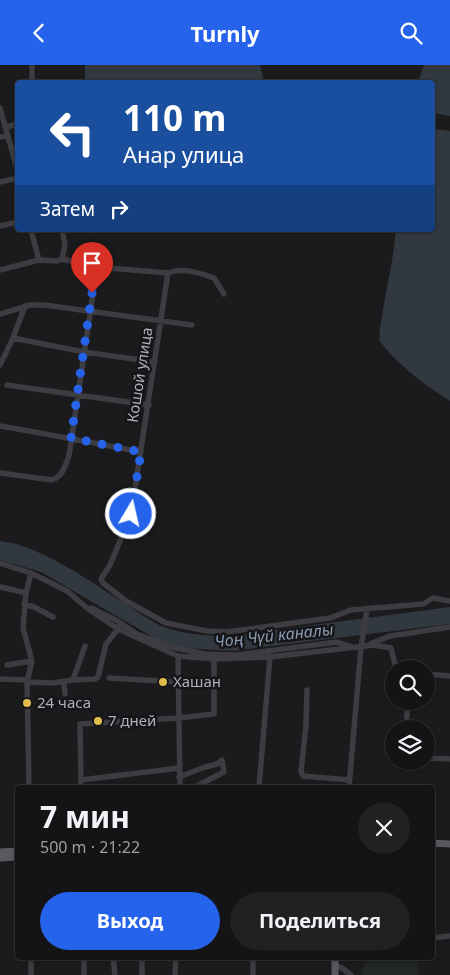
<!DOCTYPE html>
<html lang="ru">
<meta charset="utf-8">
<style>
body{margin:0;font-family:"Noto Sans",sans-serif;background:#212123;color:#f1f3f6;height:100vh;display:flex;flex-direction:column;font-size:19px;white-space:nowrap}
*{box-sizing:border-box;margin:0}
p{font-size:16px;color:#9d9ea1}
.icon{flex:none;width:28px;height:28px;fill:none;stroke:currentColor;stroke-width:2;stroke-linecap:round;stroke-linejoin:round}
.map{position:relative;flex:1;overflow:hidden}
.panel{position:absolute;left:15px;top:720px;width:420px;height:175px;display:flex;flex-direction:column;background:#141416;border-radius:5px;box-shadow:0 1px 4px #0004,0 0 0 1px #333335}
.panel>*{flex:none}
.guide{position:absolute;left:15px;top:15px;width:420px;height:152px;border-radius:5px;box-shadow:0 1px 4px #0004,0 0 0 1px #333335;background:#1a4fa0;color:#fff;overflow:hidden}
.buttons{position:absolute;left:385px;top:595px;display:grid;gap:10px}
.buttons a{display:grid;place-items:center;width:50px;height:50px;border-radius:50%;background:#141416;box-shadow:0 1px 4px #0004,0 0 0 1px #333335;font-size:25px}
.pin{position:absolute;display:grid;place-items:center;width:42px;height:42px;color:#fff;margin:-51px -21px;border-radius:50% 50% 50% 0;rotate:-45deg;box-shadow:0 0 5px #0007}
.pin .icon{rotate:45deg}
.me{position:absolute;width:55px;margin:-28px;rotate:9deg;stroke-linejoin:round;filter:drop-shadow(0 0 4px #0008)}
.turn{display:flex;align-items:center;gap:18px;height:105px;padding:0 25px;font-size:22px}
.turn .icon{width:65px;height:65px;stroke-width:2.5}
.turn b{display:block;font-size:35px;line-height:42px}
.then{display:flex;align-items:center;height:48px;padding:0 25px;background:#0003;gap:10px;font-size:19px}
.round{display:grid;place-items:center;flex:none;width:52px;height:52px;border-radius:26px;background:#212123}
.summary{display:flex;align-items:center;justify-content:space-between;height:85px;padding:0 25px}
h1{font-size:30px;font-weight:700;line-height:38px}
.button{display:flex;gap:10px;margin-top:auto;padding:10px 25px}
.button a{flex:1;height:58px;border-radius:30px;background:#2563eb;color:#fff;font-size:20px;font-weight:700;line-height:58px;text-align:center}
.button a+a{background:#212123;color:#f1f3f6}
header{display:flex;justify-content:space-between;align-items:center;height:65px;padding:0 25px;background:#2563eb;color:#fff;font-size:22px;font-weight:700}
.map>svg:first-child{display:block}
</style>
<header><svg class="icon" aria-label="back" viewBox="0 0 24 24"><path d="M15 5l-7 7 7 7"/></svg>Turnly<svg class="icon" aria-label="search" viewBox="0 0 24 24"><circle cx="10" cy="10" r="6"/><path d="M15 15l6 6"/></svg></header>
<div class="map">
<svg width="450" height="910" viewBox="0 0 450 910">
<rect width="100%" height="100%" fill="#1b1b1d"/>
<path fill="#212722" d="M363 893H417L419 910H361L365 897Z"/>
<path fill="#323840" d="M85 0H260L264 17H85Z
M424 0H450V51L433 48 432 18 418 17Z
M433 64 450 66V336C425 320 397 300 379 275 382 238 393 202 396 165H432Z
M0 476C43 481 95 520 132 543 141 549 151 556 161 561 182 569 206 571 229 571L450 542V559L232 586 184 583 156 574 41 507 0 495Z"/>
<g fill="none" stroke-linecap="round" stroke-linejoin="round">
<path stroke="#3c3c41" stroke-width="5.5" d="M32 0V18
M0 43 18 107
M6 62 18 59
M0 72 8 70
M0 117 18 113
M0 161 18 157
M31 165 39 195
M62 165 65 180 62 194
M0 205 39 195 57 196 62 194 97 202 168 208C183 202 200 208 214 213L224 229
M168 208 131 449 110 500 101 514 103 518 126 536 166 558 207 566 227 567 330 553 351 545 423 539 433 533 450 536
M0 249 30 240H44L192 260
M13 273 84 287 155 297
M0 300 13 273 25 241
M7 320 149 340
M0 361C47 369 94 378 141 387
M0 408 52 415C63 411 65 401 69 391L97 202
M0 498 31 508 67 526 87 543 118 564 178 591 214 594 270 592 374 580 391 583 396 604
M1 522 26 528
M24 539 34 542 53 552
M91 543 116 555 137 569 172 582 204 589 237 590 337 577 355 583
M370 579 390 571 450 562
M178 591 180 722
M7 600 32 596
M426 609 450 611
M109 613 178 617
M0 614 27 615
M73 615 85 581
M27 617 52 618 73 615 95 614 98 612 106 579 118 564V562
M64 617 65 629
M307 625 306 660 301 706 303 711 350 715
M406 664 408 636
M426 693 450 694
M179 712 205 702 217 699 222 695 224 707 195 722
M81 715 80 659 179 653 214 649V594
M29 722 27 617 32 596 23 563 26 528 31 508
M80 722 81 715 179 703
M259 722 270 592 269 591
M349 722 361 582 367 545
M432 873 450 871
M84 892V910
M113 892 115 910
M335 901 342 903 351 910
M31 910V892
M142 910V892
M175 910 176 892
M253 910V892"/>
<path stroke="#585960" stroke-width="7" d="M432 778 450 779
M0 787 18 786
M0 793 18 792
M335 910V892"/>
</g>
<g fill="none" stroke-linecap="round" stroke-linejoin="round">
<path stroke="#2563eb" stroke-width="9" stroke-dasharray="0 16.2" d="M92 228 71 373 141 387 131 449"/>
</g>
<g fill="#e2bd4e" stroke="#161618" stroke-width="2">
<circle cx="163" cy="617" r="5"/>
<circle cx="27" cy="638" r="5"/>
<circle cx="98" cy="656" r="5"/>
</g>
<g text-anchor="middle" stroke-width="5" stroke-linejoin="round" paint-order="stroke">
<g font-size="15" fill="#aeb1bb" stroke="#161618">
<text transform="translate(140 310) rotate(-81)" y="5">Кошой улица</text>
</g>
<g font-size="15" fill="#aeb1bb" stroke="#161618" text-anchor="start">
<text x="173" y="622">Хашан</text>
<text x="37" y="643">24 часа</text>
<text x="108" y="661">7 дней</text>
</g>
<g font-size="16" font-style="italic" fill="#899bb2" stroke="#161618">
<text transform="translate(274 570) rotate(-6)" y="6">Чоң Чүй каналы</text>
</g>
</g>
</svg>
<div class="buttons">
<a><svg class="icon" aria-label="search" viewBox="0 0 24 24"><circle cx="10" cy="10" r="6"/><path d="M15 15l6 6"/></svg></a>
<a><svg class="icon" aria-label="layers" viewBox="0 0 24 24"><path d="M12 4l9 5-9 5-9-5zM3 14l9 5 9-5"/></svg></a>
</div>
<div class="pin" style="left:92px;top:228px;background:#d93025"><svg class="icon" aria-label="arrive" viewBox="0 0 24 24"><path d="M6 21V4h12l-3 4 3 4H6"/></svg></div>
<svg class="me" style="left:131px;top:449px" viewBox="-20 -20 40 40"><circle r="17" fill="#2563eb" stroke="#fff" stroke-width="3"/><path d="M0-11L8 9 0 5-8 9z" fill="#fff"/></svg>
<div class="guide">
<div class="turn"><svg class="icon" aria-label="left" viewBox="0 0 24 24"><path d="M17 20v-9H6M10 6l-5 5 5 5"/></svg><div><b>110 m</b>Анар улица</div></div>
<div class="then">Затем<svg class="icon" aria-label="right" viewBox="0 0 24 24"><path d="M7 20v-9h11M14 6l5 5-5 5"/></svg></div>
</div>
<section class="panel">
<div class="summary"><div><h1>7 мин</h1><p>500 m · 21:22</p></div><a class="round"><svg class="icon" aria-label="close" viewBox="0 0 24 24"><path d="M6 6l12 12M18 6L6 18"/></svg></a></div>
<div class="button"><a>Выход</a><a>Поделиться</a></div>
</section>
</div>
